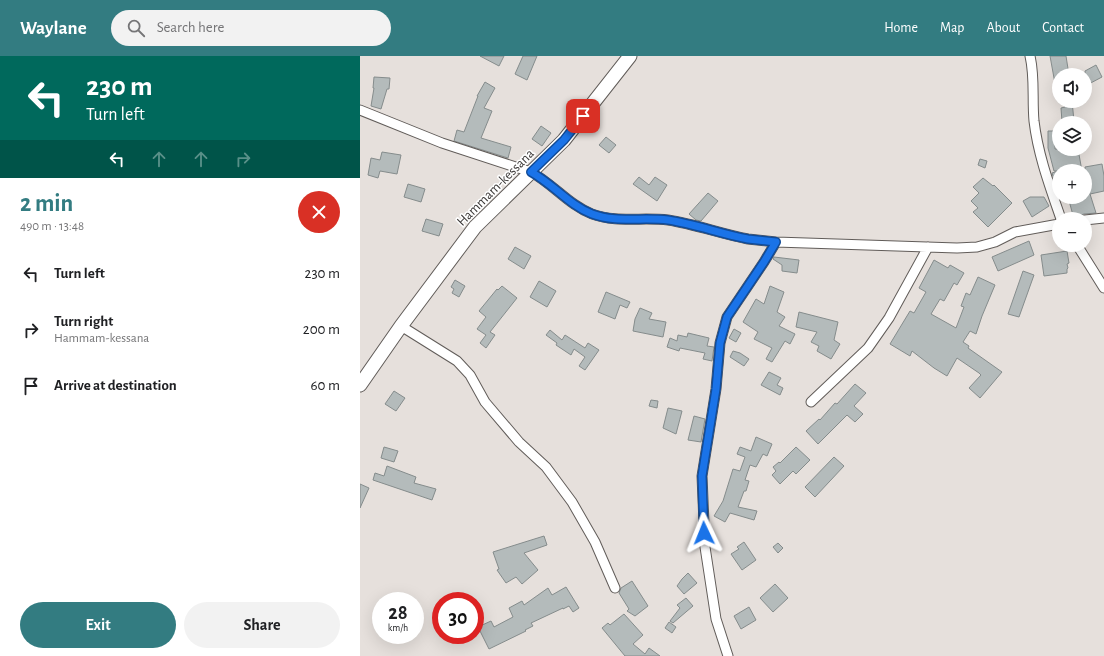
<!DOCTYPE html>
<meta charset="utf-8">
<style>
body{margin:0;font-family:"Alegreya Sans",sans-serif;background:#f2f2f2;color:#202124;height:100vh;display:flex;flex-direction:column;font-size:15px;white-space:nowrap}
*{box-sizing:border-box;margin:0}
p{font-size:13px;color:#757577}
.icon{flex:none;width:22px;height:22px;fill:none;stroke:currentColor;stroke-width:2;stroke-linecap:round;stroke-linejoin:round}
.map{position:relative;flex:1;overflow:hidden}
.details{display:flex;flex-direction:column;background:#fff;width:360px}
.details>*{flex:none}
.hud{background:#00695c;color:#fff;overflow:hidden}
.tools{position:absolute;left:692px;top:12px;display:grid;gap:8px}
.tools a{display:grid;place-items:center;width:40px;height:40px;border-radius:50%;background:#fff;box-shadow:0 4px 16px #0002;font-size:20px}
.speed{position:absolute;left:12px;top:536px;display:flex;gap:8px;font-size:20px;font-weight:700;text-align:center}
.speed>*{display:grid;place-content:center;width:52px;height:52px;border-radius:50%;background:#fff;box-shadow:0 4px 16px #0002;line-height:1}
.speed small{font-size:10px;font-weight:400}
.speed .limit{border:6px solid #d22;background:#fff;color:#111}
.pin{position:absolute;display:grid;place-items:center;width:34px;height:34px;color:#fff;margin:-17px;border-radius:8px;box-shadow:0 2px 6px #0006}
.me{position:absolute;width:44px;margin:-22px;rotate:358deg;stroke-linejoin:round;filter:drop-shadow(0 0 3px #0008)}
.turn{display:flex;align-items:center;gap:14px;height:84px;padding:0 20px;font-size:18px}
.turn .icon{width:52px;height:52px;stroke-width:2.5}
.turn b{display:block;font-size:28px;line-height:34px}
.lanes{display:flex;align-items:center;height:38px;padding:0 20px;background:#0003;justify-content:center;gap:20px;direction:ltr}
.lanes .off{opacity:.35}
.round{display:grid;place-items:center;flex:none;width:42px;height:42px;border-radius:21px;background:#f2f2f2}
.summary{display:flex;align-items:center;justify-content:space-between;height:68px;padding:0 20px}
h1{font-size:24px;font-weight:600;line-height:30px;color:#337c81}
.button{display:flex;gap:8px;margin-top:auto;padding:8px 20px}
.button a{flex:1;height:46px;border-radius:24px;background:#337c81;color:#fff;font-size:16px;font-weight:600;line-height:46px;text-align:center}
.button a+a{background:#f2f2f2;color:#202124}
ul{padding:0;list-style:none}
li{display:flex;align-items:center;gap:12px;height:56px;padding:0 20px}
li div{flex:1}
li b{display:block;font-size:15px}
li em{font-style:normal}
header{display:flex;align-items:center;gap:24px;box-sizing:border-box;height:56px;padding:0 20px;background:#337c81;color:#fff}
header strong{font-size:19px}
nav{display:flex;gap:22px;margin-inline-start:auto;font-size:14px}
.search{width:280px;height:36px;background:#f2f2f2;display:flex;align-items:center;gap:10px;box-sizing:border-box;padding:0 14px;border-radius:22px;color:#757577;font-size:15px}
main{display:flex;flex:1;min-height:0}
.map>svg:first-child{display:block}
</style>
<header>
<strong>Waylane</strong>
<div class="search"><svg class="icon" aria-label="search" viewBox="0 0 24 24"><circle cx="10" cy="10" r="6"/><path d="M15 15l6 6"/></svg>Search here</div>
<nav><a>Home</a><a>Map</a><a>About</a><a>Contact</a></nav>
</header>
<main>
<section class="details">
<div class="hud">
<div class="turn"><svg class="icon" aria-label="left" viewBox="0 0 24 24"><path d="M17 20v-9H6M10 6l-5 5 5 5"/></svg><div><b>230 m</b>Turn left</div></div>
<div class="lanes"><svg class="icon" aria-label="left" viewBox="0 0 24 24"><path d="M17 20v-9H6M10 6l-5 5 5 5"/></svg><svg class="icon off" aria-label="ahead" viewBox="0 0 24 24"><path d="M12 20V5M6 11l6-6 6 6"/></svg><svg class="icon off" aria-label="ahead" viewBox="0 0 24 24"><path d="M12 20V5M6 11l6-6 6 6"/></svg><svg class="icon off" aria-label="right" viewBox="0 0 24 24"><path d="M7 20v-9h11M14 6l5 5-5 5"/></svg></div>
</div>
<div class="summary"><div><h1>2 min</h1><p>490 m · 13:48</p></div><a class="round" style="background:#d93025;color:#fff"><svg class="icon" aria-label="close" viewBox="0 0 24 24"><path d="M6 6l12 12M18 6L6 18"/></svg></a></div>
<ul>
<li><svg class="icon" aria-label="left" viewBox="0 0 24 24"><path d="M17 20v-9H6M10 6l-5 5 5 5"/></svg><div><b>Turn left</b></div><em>230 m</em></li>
<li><svg class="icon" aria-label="right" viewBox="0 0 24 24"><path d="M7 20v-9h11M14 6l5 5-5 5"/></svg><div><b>Turn right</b><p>Hammam-kessana</p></div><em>200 m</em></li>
<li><svg class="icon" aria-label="arrive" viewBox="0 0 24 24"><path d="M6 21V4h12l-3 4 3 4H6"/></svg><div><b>Arrive at destination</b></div><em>60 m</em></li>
</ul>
<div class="button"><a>Exit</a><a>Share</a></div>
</section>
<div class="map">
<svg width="744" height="600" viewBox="0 0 744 600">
<rect width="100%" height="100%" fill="#e6e0dc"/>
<path fill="#b4bbbb" stroke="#858c8c" d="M120 0H144L139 10Z
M163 0H177L167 24 155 18Z
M690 0H706L709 19H699V32L696 33Z
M736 9 742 21 725 30V15Z
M14 21 30 22 29 33H27L21 53 11 50 14 32H13Z
M125 26 135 32 124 52 132 55 121 82 151 91 148 102 94 85 97 74 104 76 118 40H117Z
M705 45H712L714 65 702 66 701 52 705 51Z
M181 70 191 77 182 90 172 83Z
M688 75H695V93H718L722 115H699V139L692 117 698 115H694L688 92Z
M246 81 256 89 249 97 239 89Z
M22 96 41 99 37 118 20 115 18 122 8 119 11 102 20 104Z
M620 103 627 105 625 112 618 109Z
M742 108 744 120V135L730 138 736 157 724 158 721 159 719 163H714L708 141H725V111Z
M279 121 289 129 295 121 307 129 297 145 273 128Z
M623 122 633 130 634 129 652 147 628 171 613 156 618 152 611 145 619 137 613 131Z
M48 128 65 133 61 146 44 141Z
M348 137 358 145 341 165 336 164 329 158Z
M670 141H684L689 150 672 161 663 145Z
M66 163 83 168 79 180 62 175Z
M669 185 674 199 638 215 632 201Z
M155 191 171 200 164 213 148 203Z
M707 195 709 207 707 208 708 212 707 213V217L684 220 681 199Z
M414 201 439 204 437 217 422 215V209L413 203Z
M574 204 588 212 590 209 604 217 597 229 594 227 584 245 580 243 571 258 596 272 604 251 601 250 606 237 610 239 618 221 635 229 622 260 616 278 610 275 603 286 609 290 608 292 642 316 620 342 609 332 621 319 619 317 597 302 587 320 574 312 552 295 550 300 530 288 550 255 554 257 566 236 559 232Z
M663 215 674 219 659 261 648 258Z
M95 224 105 230 99 241 92 237 94 233 91 231Z
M179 225 196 235 187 251 170 241Z
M142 230 157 242 130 276 135 279 126 292 120 287 126 279 117 273 126 261 119 255 137 233 138 234Z
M410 230 424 236 417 256 425 261 419 270 435 278 430 288 425 285 412 306 406 303 412 292 394 283 398 276 383 266 396 243 404 248Z
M246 236 270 246 267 252 260 249 255 263 238 256Z
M280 252 292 257 289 263 306 266 303 281 273 275 275 263Z
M439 256 478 266 474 284 480 288 471 303 457 295 459 290 451 286 457 276 436 271Z
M374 273 381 277 376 286 369 282Z
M190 274 202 284 205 279 225 292 228 287 239 294 225 314 219 310 225 301 214 293 211 299 196 289 197 287 186 279Z
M328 277 349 282 347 290 354 291 352 305 343 303 345 297 320 292 319 295 307 291 310 282 317 285 318 279 327 281Z
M373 295 380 297 389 303 384 310 370 301Z
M409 316 421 322 417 329 423 332 420 339 401 329Z
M495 328 506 337 494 350 503 358 495 366 487 359 458 388 446 375 459 363 460 364 475 347 477 348Z
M34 335 45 342 36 355 25 348Z
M291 344 298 345 297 352 289 350Z
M308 352 322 355 316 378 303 372Z
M334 360 345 363 341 386 328 384Z
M396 381 412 388 407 400 403 398 396 411 390 409 385 424 389 425 386 435H384L378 451 397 455 394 464 370 457 365 466 354 460 363 445 373 413 380 415 385 401 377 398 380 391 391 395Z
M24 391 38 395 34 406 21 402Z
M436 391 450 404 436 418 433 415 420 428 412 419 416 415 413 411 419 406 420 407Z
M474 401 484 410 455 441 445 431Z
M27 410 56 421 54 427 76 433 72 444 13 424 15 417 24 420Z
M0 428 9 432 0 452Z
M184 480 187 489 164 497 178 514 162 528 156 521 146 527 137 514 139 513 133 496Z
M384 486 396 504 382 514 371 498 379 493 377 491Z
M418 487 423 492 418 497 413 491Z
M328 517 337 527 324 538 317 530 322 523Z
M272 525 288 550 275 560 267 555 269 553 259 537 261 532Z
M415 528 428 542 413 556 400 542Z
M206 531 219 552 213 556 209 550 203 553V552L171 567 173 570 165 574 166 575 129 593 118 571 131 565 134 571 153 561 149 552 162 545 164 549 188 532 192 539Z
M326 542 333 550 313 567 310 565 320 552 317 549Z
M389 551 396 564 381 573 374 560Z
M264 558 283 579 273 588 285 598 289 592 300 600H265L242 572 248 567 250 569Z
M309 566 316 571 312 577 305 572Z"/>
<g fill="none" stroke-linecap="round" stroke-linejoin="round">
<defs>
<path id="street" d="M670 0C675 21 672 43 674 65 678 99 690 131 701 163
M0 54 82 87 171 116C193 128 209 149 232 158 256 167 282 161 308 164 335 168 361 178 388 183 397 184 407 185 416 186L597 192 617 191 635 186 655 176 699 168
M725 164 744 162
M717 189 744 232
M41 270 97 305 110 319 125 346 159 386 186 411 212 446 235 486 255 532
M451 346 508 292 529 262 568 191
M368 600 356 563 345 491 342 420 356 333 360 287 367 261 404 206 416 186"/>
<path id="secondary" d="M0 329 41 270 115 171 204 84 270 0"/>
</defs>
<use href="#street" stroke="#615c59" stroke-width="11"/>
<use href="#secondary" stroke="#615c59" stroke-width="15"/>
<use href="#street" stroke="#fff" stroke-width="9"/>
<use href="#secondary" stroke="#fff" stroke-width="13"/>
</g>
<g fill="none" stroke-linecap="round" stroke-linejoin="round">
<defs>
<path id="route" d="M223 60 204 84 171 116C193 128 209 149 232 158 256 167 282 161 308 164 335 168 361 178 388 183 397 184 407 185 416 186L404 206 367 261 360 287 356 333 342 420 344 477"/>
</defs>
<use href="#route" stroke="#114b97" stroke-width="10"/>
<use href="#route" stroke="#1a73e8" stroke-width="7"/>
</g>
<g text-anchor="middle" stroke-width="3" stroke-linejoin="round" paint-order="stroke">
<g font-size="14" fill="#3b3837" stroke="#fff">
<text transform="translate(135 131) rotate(-45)" y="5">Hammam-kessana</text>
</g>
</g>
</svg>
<div class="tools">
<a><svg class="icon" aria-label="sound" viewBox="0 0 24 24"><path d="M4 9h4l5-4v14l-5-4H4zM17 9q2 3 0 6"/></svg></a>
<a><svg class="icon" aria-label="layers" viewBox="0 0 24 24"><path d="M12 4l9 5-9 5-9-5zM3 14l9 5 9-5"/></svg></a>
<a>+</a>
<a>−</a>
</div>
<div class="speed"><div>28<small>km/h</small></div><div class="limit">30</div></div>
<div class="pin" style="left:223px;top:60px;background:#d93025"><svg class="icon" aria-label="arrive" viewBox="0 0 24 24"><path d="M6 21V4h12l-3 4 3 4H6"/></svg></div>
<svg class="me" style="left:344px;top:477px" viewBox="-20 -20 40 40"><path d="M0-17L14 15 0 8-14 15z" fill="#1a73e8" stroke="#fff" stroke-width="4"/></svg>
</div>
</main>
